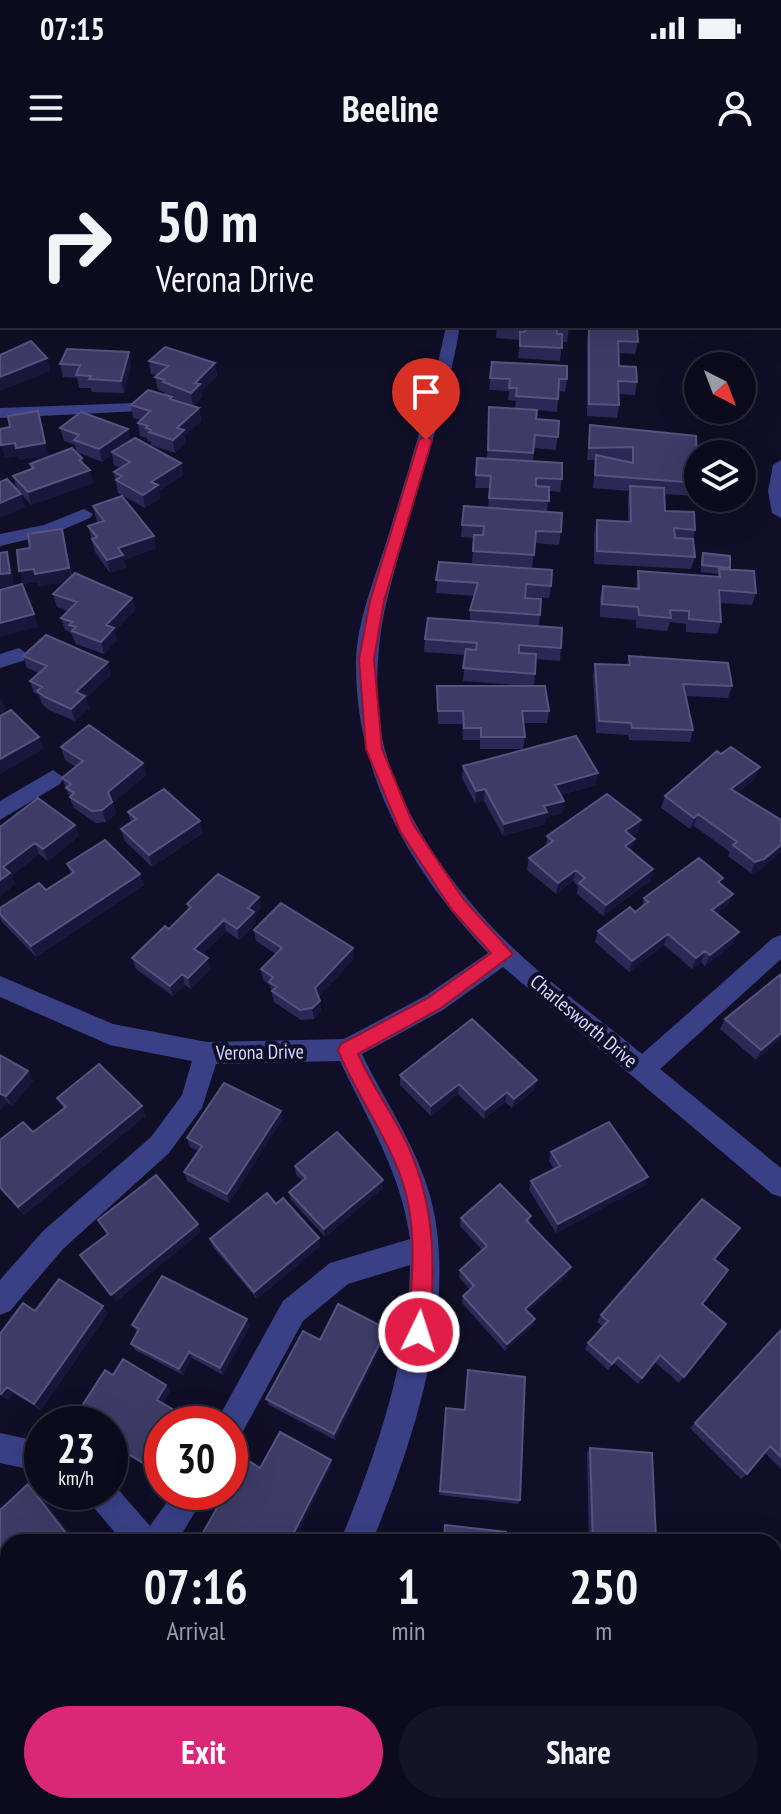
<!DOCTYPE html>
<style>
body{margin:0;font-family:"PT Sans Narrow",sans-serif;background:#151426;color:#f1f3f6;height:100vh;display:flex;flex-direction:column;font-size:30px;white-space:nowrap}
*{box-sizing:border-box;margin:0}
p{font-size:26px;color:#9a9ba4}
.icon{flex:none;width:44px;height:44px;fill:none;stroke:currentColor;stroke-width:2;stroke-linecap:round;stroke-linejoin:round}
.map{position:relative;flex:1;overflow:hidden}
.sheet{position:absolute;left:0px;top:1374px;width:782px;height:280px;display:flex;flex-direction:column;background:#0c0b1d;border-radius:24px 24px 0 0;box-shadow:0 8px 32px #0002,0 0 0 2px #2c2b3b}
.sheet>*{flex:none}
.banner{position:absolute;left:0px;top:0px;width:782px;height:168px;box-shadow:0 8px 32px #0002,0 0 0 2px #2c2b3b;background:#0c0b1d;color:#f1f3f6;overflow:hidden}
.needle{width:52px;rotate:138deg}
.fabs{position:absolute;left:684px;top:192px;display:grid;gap:16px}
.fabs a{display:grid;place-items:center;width:72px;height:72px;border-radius:50%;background:#0c0b1d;box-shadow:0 8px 32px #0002,0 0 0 2px #2c2b3b;font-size:40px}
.speed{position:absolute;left:24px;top:1246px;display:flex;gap:16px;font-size:40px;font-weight:700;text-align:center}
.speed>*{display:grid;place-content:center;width:104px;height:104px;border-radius:50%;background:#0c0b1d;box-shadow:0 8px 32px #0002,0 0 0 2px #2c2b3b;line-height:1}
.speed small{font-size:20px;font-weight:400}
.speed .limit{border:12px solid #d22;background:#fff;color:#111}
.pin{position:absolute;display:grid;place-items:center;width:68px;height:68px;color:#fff;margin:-82px -34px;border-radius:50% 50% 50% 0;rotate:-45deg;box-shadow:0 0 8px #0007}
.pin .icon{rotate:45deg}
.me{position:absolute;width:88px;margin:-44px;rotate:4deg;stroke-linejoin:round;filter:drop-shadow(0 0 6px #0008)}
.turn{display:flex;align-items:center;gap:28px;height:168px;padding:0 24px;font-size:36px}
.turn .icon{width:104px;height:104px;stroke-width:2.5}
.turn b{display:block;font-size:56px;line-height:68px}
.eta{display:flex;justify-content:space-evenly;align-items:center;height:136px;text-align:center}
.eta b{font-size:48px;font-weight:700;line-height:56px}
.cta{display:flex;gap:16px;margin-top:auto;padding:16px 24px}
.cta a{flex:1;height:92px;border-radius:48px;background:#db2777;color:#fff;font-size:32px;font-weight:700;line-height:92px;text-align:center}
.cta a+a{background:#151426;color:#f1f3f6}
.status{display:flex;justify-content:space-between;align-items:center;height:56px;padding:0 40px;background:#0c0b1d;direction:ltr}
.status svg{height:22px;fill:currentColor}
header{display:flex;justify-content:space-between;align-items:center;height:104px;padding:0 24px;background:#0c0b1d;font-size:36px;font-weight:700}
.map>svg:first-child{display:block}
</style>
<div class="status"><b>07:15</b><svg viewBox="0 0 49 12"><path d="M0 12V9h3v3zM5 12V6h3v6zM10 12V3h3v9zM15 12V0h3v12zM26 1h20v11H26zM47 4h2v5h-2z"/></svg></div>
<header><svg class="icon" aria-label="menu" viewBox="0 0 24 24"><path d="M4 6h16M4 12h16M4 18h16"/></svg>Beeline<svg class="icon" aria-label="person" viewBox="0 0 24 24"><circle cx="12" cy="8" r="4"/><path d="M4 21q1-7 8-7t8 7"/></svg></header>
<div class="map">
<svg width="781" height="1654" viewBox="0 0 781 1654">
<rect width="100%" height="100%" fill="#100f27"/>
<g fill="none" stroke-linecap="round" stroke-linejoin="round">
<path fill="#0d2d4c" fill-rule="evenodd" d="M290 0H303L307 2H294Z
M331 0H351L345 2H325Z
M722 0H736L741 2H727Z
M780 6H781V11H780Z"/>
<path fill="#394086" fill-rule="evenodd" d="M0 11H2V19H0Z
M781 77V86H780V77Z
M780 94H781V103H780Z
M446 166H460C444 260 409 348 387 440 376 484 373 546 385 590 405 663 457 734 511 786 551 825 599 858 642 894L773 778 781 775V799L660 909 781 1008V1037L772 1034 503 807 443 850 362 894C383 938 412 979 427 1026 463 1135 414 1280 372 1382H340C376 1294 409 1201 410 1105L348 1124 303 1161 241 1275 230 1279V1264H215L283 1141 330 1103 410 1079C401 1012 368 961 340 901L216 904 202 948 169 993 63 1089 10 1151 0 1155V1120L43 1071 151 977 182 935 192 901 110 885 0 837V816L113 864 207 882 344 879 425 836 488 793C411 710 355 617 356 501 357 462 374 420 386 383 408 311 431 240 446 166Z
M134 243 140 245V251L0 258V248Z
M781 300V358L772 353 768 331 773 305Z
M84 349 93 354 90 358 55 373 0 386V374L44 365Z
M19 488 29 495 26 500 0 508V494Z
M53 610 64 618 60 624 0 660V641Z
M0 1273 42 1282V1312L0 1303Z
M110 1320 150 1366 174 1332H207L177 1382H123L90 1343 86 1332H110Z"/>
</g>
<path fill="#2c2855" d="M497 166H569L567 182H562L560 201 518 198 520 180 496 178Z
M589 166 638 182 635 194 618 193 619 206 637 222 635 235 618 234 619 245 617 258 587 256V178Z
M149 201 215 203 217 216 201 231 202 237 193 246 172 238V240L199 248 201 261 185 275 186 283 175 293 151 285V282L148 281 147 278 140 276 138 263 140 260 133 258 131 245 165 235 164 232 158 230 155 217 157 215 151 214Z
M492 202 567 219 565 232 559 231 557 252 537 250 536 259 559 261 556 290 534 288 533 301 562 319 560 332 549 331 547 352 561 372 559 385 535 383 532 408 472 403 474 378 461 377 462 365 488 348 490 328H475L477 298 487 299 489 247 515 249 516 241 508 240 509 231 489 230Z
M60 204 131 205 124 233 92 232 91 228H79L77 218 63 217Z
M590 265 698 306V336L664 334 665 351 695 370 693 379 695 397 691 409 594 404V373L597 360 628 362V338L629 331 593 328 596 300H587Z
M60 268 128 269 130 281 181 303 183 315 159 331 160 338 145 348 118 333 114 312 120 308 114 305 112 294 102 302 77 292 75 285 64 281Z
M82 298 84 304 93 323 31 345 17 329 13 316 31 309 30 304Z
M93 346 156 388 124 400 126 407 110 413 95 392 88 366 98 362 96 359Z
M62 369 72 416 132 438 135 450 115 471 117 480 104 494 76 484 71 473 65 470 61 458 68 451 57 447 53 434 66 422 39 426 37 422 23 424 30 388Z
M703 393 730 408 729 410 756 433 752 445 719 443 721 462 717 474 686 472V464L670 462 667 471 636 468V460L600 457V438L603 426 636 428 638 411 717 417 718 414 701 412V400Z
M439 402 551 426 549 438 525 437V438L541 439 539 466 561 488 560 501 536 499 534 526 549 551 547 563H524L525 577 523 589H480V580H463L462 564H438L437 526H528L463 521 465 495 424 492 425 479 470 461V450L475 436 436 433Z
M23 496 111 515 86 538 89 548 75 561 49 550 42 544 39 535 34 533 30 521 39 513 27 508Z
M629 496 732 526 728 538 686 536 693 570 690 582 629 580 628 575 596 573 593 516 595 504 627 505Z
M61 587 143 603 146 615 113 643 116 654 106 662 96 663 74 648 62 618 76 607 65 600Z
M463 606 596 625 560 635 564 641 562 653 546 657 545 664 503 676 484 641 475 643 462 618Z
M755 619 737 633 759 711 751 713 728 696 730 692 694 666 690 669 661 648 665 636Z
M128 652 203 673 152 707 125 681 121 669 131 663Z
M641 660 638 672 631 676 635 679 631 691 650 721 603 756 577 734 578 726 573 721 556 734 527 710 529 698 546 686 547 676Z
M0 667 79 676 48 701 39 694 11 716 15 724 0 736Z
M67 704 140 714 144 725 36 797 2 762 0 758V748L46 730 71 714Z
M721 724 733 734 728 745 716 754 734 783 705 806 701 802 692 809 664 785 629 812 595 782 598 771 635 752 642 747 644 738Z
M187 744 261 748 254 755 256 763 239 780 226 771 202 795 210 809 191 829 185 825 173 836 136 809 132 798 169 769 188 750Z
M254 770 354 799 318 837 321 851 314 859 301 860 274 842 270 825 263 820 261 809 276 794 256 781Z
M781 814V878L756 900 720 869 725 859Z
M0 895 28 911 33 921 12 946 7 942 0 950Z
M400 915 534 930 512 948 505 942 484 959 458 934 431 956 400 925Z
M57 938 142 946 145 956 24 1055 0 1029V980L33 972 63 948Z
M282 960 229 1043 187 1021 184 1012 198 991 190 987 187 978Z
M551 992 644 1026 556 1073 529 1030 531 1021 554 1009 549 1001Z
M295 1006 383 1028 325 1077 291 1040 289 1032 303 1021 296 1015Z
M276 1044 320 1086 257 1139 213 1087 210 1079Z
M531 1056 529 1063 568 1115 527 1151 535 1159 532 1166 505 1191 462 1143 463 1136 470 1130 459 1117 460 1110 482 1090 460 1066 461 1058Z
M740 1068 715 1099 702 1144 726 1164 679 1223 655 1202 638 1224 614 1203 608 1210 585 1189 588 1183 603 1167 597 1162 601 1155Z
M35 1151 108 1153 41 1250 13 1233 8 1240 0 1234V1174Z
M247 1159 250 1166 223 1215 192 1198 183 1215 135 1190 131 1184 137 1172 132 1165Z
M781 1169V1309L765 1293 747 1314 741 1319 690 1268Z
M387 1175 335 1280 269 1245 266 1239 320 1180Z
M468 1210 520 1340 518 1344 439 1335 445 1254 464 1250Z
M113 1215 166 1225 170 1231 163 1244 191 1260 194 1264H162V1316L110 1285V1264H77L73 1260Z
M590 1288 656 1379 652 1382H589L587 1293Z"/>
<path fill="#19163b" d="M0 39H2V52H0Z
M2 102V136L0 138V104Z
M129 192 131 205 124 233 121 221Z
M47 198 50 211 0 231V217Z
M215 203 217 216 201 231 202 237 193 246 191 233 195 223Z
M199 248 201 261 185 275 186 283 175 293 173 280 177 268Z
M38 251 49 296 20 300 18 296 5 298 1 285Z
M128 269 130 282 112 292V294L102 302 99 289Z
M181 303 183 315 159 331 160 338 145 348 143 335 151 322Z
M90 310 93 323 31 345 28 332Z
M21 334 25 347 0 358V343Z
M62 369 72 421 39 426 37 422 23 424 19 411Z
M154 376 156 388 124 400 126 407 110 413 107 400 118 388Z
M7 392 11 404 14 425 0 428V414Z
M132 438 135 450 115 471 117 480 104 494 101 482 106 465Z
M34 454 38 467 0 477V463Z
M108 502 111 515 86 538 89 548 75 561 71 549 76 532Z
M1 538 6 551 0 553V539Z
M39 577 44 589 0 614V599Z
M143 603 146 615 113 643 116 654 106 662 102 650 108 632Z
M760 607 755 619 727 641 731 629Z
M598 613 596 625 552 637 555 625Z
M485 629 484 641 475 643 476 631Z
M564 641 562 653 546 657 545 664 503 676 504 664 544 646Z
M698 654 694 666 690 669 694 658Z
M641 660 638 672 622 683 625 671Z
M200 661 203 673 152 707 149 695Z
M75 665 79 676 48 701 43 689Z
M635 679 632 691 622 698 625 686Z
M35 683 39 694 11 716 15 724 0 736V720L3 707Z
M781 685V692L759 711 751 713 755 702Z
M653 709 650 721 603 756 606 745Z
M576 710 573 721 556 734 558 723Z
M140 714 144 725 36 797 31 786Z
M733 734 728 745 707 761 712 750Z
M259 737 261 748 254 755 256 763 239 780 237 769 248 748Z
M224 760 226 771 197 800 194 789Z
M739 772 734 783 705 806 710 795Z
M668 774 664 785 629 812 632 801Z
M353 788 354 799 316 839 315 828Z
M705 791 701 802 692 809 696 798Z
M208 798 210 809 191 829 188 818Z
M182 814 185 825 173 836 170 826Z
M320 841 321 851 314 859 312 848Z
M781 873V878L756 900 761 890Z
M28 911 33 921 12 946 6 936Z
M537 920 534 930 512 948 514 939Z
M459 924 458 934 431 956V946Z
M507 932 505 942 484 959 485 950Z
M1 933 7 942 0 950V934Z
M142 946 145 956 24 1055 18 1047Z
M281 951 282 960 229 1043 227 1034Z
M648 1017 644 1026 556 1073 558 1064Z
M383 1020V1028L325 1077 324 1069Z
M198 1064 201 1072 116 1142 111 1135Z
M319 1078 320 1086 257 1139 254 1132Z
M571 1107 568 1115 523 1156 525 1149Z
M103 1146 108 1153 41 1250 34 1244Z
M247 1159 250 1166 223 1215 220 1208Z
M535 1159 532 1166 505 1191 507 1184Z
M387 1169V1175L335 1280 334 1274Z
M189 1192 192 1198 183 1215 179 1209Z
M166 1225 170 1231 162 1246 157 1240Z
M7 1227 13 1233 8 1240 1 1234Z
M331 1300 332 1305 293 1382H289Z
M28 1324 35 1328 72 1376 65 1382H55Z
M8 1427V1436L0 1444V1434Z
M60 1646H65L59 1653 53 1654Z"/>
<path fill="#3e3b67" stroke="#56537f" stroke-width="2" d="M0 22H2V39H0Z
M0 54H2V102L0 104Z
M498 166H569V169H557V174H562V188L520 186V172H525L526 167Z
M589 166 637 168 638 182 618 181 619 206 636 207 637 222 618 221 619 245 589 244Z
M31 181 47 198 0 217V195Z
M165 187 215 203 195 223 200 224 191 233 163 222 165 220 155 217 168 206 149 201Z
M67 189 129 192 121 221 89 219 91 216 76 215 80 205 60 204Z
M492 202 567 206V219H559L558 239 516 236 517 228H509L510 219 490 218Z
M148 230 172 237 170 239 199 248 177 268 184 270 173 280 149 272 151 270 146 268 148 266 138 263 150 251 131 245Z
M489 247 537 250 536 259 559 261 558 277 535 275 533 293 488 290Z
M38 251 45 283 16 288 15 283 1 285 0 269 10 267 8 256Z
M81 252 128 269 99 289 74 280 79 275 60 268Z
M590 265 696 276 698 323 595 315 596 295 633 303V287L589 288Z
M135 278 181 303 151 322 158 325 143 335 116 320 122 316 114 312 130 302 112 292Z
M72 288 82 298 79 300 90 310 28 332 13 316 34 308 30 304Z
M477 298 562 303V319L536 318V326L549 327V341L489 338 491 316 476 315Z
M7 319 21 334 0 343V322Z
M630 326 664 328 665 351 694 352 695 370 674 368 675 378 693 379 695 397 597 391V360L631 362Z
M122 336 154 376 118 388 123 395 107 400 92 379 97 377 88 366 104 361 93 346Z
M464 346 562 353 561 372 536 371 534 395 473 391 474 375H483L484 366 462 365Z
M62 369 69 408 35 414 34 409 19 411 17 390 30 388 28 374Z
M7 392 10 413 0 414V393Z
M703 393 730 396V408L702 405Z
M439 402 552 410 551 426 526 424 525 438 541 439 540 455 470 450 478 423 436 420Z
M719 409 754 411 756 433 719 430 721 462 689 459V451L670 450 671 458 639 455 638 447 602 444 603 426 639 429 638 411 720 417Z
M75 413 132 438 106 465 114 468 101 482 72 471 76 467 69 465 72 462 61 458 77 442 53 434Z
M22 424 34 454 0 463V430Z
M428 458 562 468 561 488 519 485V493L536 494 535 514 463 508 466 489 476 490 477 483 425 479Z
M46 475 108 502 76 532 85 536 71 549 45 537 37 531 42 527 30 521 47 506 23 496Z
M629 496 728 503 732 526 683 524 693 570 632 568 631 563 599 561 595 504 630 505Z
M437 526H545L549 551H522L525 577H481V568H464L463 551H438Z
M11 550 39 577 0 599V556Z
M89 565 143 603 108 632 112 642 102 650 92 651 70 637 74 633 66 628 71 624 62 618 83 601 61 587Z
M576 576 598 613 555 625 564 641 544 646 547 652 504 664 485 629 476 631 463 606Z
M731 587 760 607 731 629 781 660V685L764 699 755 702 733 685 737 682 698 654 694 658 665 636 717 591 721 594Z
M164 629 200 661 149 695 121 669 136 659 128 652Z
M607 634 641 660 625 671 635 679 625 686 653 709 606 745 579 723 585 718 576 710 558 723 529 698 553 681 547 676Z
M38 638 75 665 43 689 35 683 3 707 10 713 0 720V667Z
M105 680 140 714 31 786 0 754V748L39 723 46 730 74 712 67 704Z
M699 698 723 718 718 722 733 734 712 750 739 772 710 795 705 791 696 798 668 774 632 801 598 771 630 747 635 752 648 742 644 738Z
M218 714 259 737 248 748 254 752 237 769 224 760 194 789 208 798 188 818 182 814 170 826 132 798 165 766 169 769 191 747 187 744Z
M281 743 353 788 315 828 320 841 312 848 300 850 272 831 277 827 269 822 273 817 261 809 282 788 254 770Z
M781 814V873L761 890 725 859Z
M472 859 537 920 514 939 507 932 485 950 459 924 431 946 400 915Z
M0 895 28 911 6 936 0 934Z
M99 904 142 946 18 1047 0 1027V980L23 962 33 972 66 947 57 938Z
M224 923 281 951 227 1034 184 1012 202 986 187 978Z
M609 962 648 1017 558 1064 531 1021 560 1006 551 992Z
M337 972 383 1020 324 1069 289 1032 306 1018 295 1006Z
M156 1015 198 1064 111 1135 80 1095 108 1074 98 1060Z
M500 1024 531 1056 526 1060 571 1107 525 1149 535 1159 507 1184 463 1136 474 1126 460 1110 487 1086 461 1058Z
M267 1033 276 1044 283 1038 319 1078 254 1132 210 1079Z
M702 1039 740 1068 714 1099 728 1110 702 1144 726 1164 684 1217 660 1195 642 1218 618 1197 612 1204 588 1183 608 1161 601 1155Z
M162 1116 247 1159 220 1208 189 1192 179 1209 131 1184 139 1169 132 1165Z
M59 1119 103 1146 34 1244 7 1227 1 1234 0 1233V1174L23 1143 35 1151Z
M338 1144 387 1169 334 1274 266 1239 303 1171 320 1180Z
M781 1170V1297L770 1286 747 1314 695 1263Z
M123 1199 166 1225 157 1240 191 1260 189 1264H162V1309L160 1313 110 1283V1264H79L73 1260 105 1210 113 1215Z
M468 1210 525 1217 520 1340 440 1331 446 1248 465 1250Z
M280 1272 331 1300 289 1382H207L200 1378 226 1332H230V1324L244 1298 260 1308Z
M590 1288 652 1293 656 1379 648 1378V1382H593Z
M28 1324 65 1372 55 1382H8V1427L0 1434V1350Z
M445 1365 506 1372V1382H444Z
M774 1554 781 1555V1654H632L594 1649V1646H774Z
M46 1646H60L53 1654H51Z
M165 1646H303L302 1654H164Z
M354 1646H495V1654H353Z"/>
<path fill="#e11d48" stroke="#92132f" stroke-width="2" d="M426 276 432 280 384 441 374 499 382 589 413 664 464 740 513 794 441 848 358 894C372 926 393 954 408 986 437 1051 434 1103 430 1172L426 1180 419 1183 411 1180 408 1172C411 1131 416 1090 409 1048 400 992 359 942 338 890L341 884 428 838 491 793 452 750 400 671 366 589 359 499 370 441 419 280Z"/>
<g text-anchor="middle" stroke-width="8" stroke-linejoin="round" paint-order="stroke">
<g font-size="20" fill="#d5d5ff" stroke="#100f27">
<text transform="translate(584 861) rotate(40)" y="7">Charlesworth Drive</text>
<text transform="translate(260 892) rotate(-1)" y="7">Verona Drive</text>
</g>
</g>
</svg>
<div class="fabs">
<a><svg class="needle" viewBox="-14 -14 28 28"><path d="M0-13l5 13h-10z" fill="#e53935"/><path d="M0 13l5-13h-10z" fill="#9a9ba4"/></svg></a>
<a><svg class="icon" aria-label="layers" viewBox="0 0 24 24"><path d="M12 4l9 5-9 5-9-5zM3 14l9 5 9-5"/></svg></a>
</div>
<div class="speed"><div>23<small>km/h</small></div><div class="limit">30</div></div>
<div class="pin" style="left:426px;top:280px;background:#d93025"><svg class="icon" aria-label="arrive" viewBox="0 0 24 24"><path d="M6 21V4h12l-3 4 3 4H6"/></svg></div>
<svg class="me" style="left:419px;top:1172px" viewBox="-20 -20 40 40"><circle r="17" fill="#e11d48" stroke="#fff" stroke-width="3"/><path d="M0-11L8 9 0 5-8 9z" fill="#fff"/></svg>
<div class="banner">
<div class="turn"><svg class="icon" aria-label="right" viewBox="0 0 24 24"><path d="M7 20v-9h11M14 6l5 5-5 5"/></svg><div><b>50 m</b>Verona Drive</div></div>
</div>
<section class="sheet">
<div class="eta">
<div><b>07:16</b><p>Arrival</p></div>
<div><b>1</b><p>min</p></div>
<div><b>250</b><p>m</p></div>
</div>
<div class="cta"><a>Exit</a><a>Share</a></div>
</section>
</div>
